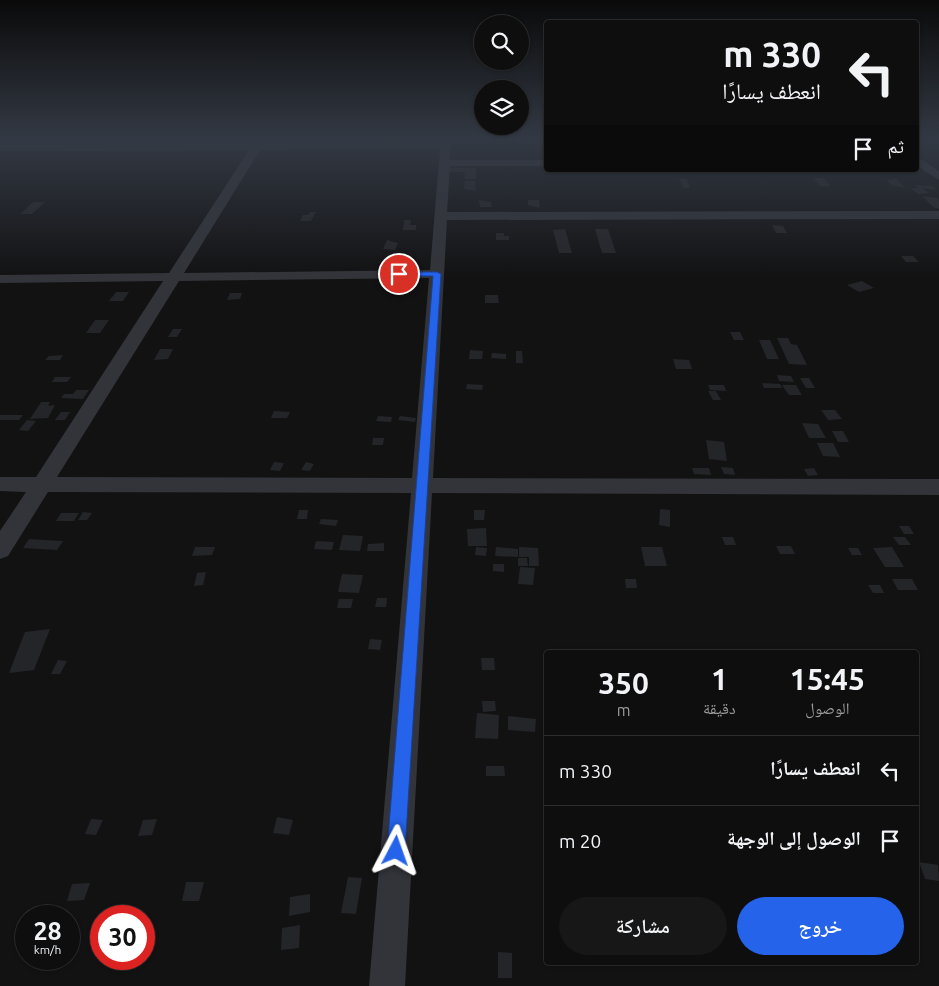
<!DOCTYPE html>
<html lang="ar">
<meta charset="utf-8">
<style>
body{margin:0;font-family:Ubuntu,"Noto Naskh Arabic",sans-serif;background:#171717;color:#f1f3f6;direction:rtl;height:100vh;display:flex;flex-direction:column;font-size:19px;white-space:nowrap}
*{box-sizing:border-box;margin:0}
p{font-size:16px;color:#9b9c9e}
.icon{flex:none;width:28px;height:28px;fill:none;stroke:currentColor;stroke-width:2;stroke-linecap:round;stroke-linejoin:round}
.map{position:relative;flex:1;overflow:hidden;direction:ltr}
.side{position:absolute;left:544px;top:650px;width:375px;height:315px;display:flex;flex-direction:column;background:#0e0e0e;border-radius:5px;box-shadow:0 1px 4px #0004,0 0 0 1px #2e2e2e;direction:rtl}
.side>*{flex:none}
.banner{position:absolute;left:544px;top:20px;width:375px;height:152px;border-radius:5px;box-shadow:0 1px 4px #0004,0 0 0 1px #2e2e2e;direction:rtl;background:#0e0e0e;color:#f1f3f6;overflow:hidden}
.fabs{position:absolute;left:474px;top:15px;display:grid;gap:10px}
.fabs a{display:grid;place-items:center;width:55px;height:55px;border-radius:50%;background:#0e0e0e;box-shadow:0 1px 4px #0004,0 0 0 1px #2e2e2e;font-size:25px}
.speed{position:absolute;left:15px;top:905px;display:flex;gap:10px;font-size:25px;font-weight:700;text-align:center}
.speed>*{display:grid;place-content:center;width:65px;height:65px;border-radius:50%;background:#0e0e0e;box-shadow:0 1px 4px #0004,0 0 0 1px #2e2e2e;line-height:1}
.speed small{font-size:12px;font-weight:400}
.speed .limit{border:8px solid #d22;background:#fff;color:#111}
.pin{position:absolute;display:grid;place-items:center;width:42px;height:42px;color:#fff;margin:-21px;border:2px solid #fff;border-radius:50%;box-shadow:0 1px 5px #0007}
.me{position:absolute;width:55px;margin:-28px;rotate:4deg;stroke-linejoin:round;filter:drop-shadow(0 0 4px #0008)}
.turn{display:flex;align-items:center;gap:18px;height:105px;padding:0 15px;font-size:22px}
.turn .icon{width:65px;height:65px;stroke-width:2.5}
.turn b{display:block;font-size:35px;line-height:42px}
.then{display:flex;align-items:center;height:48px;padding:0 15px;background:#0003;gap:10px;font-size:19px}
.eta{display:flex;justify-content:space-evenly;align-items:center;height:85px;text-align:center}
.eta b{font-size:30px;font-weight:600;line-height:35px}
.cta{display:flex;gap:10px;margin-top:auto;padding:10px 15px}
.cta a{flex:1;height:58px;border-radius:30px;background:#2563eb;color:#fff;font-size:20px;font-weight:600;line-height:58px;text-align:center}
.cta a+a{background:#171717;color:#f1f3f6}
ul{padding:0;list-style:none}
li{display:flex;align-items:center;gap:15px;height:70px;padding:0 15px;border-top:1px solid #2e2e2e}
li div{flex:1}
li b{display:block;font-size:19px}
li em{font-style:normal}
.map>svg:first-child{display:block}
</style>
<div class="map">
<svg width="939" height="986" viewBox="0 0 939 986">
<rect width="100%" height="100%" fill="#121213"/>
<path fill="#242528" d="M450 168H476V179H464L465 172H449Z
M679 178 687 179 690 188H684Z
M814 178H824L830 186H820Z
M892 179H897L905 188 891 185 887 180H893Z
M465 181H475L476 191 464 189Z
M915 185 933 186 937 190 922 188 929 193 918 194 911 188H918Z
M922 196 937 198 939 201V209L933 207Z
M479 200 491 202 492 207H480Z
M528 200H539L540 208 528 205Z
M33 202H45L32 214H20Z
M310 212H316L311 221H300L303 215H308Z
M404 220H411L410 225H416V230H403Z
M772 225 783 226 787 233H776Z
M565 229 572 253H559L553 230Z
M595 229H608L616 253H602Z
M496 233H504V236H509V240H496Z
M387 240 398 243 395 250 383 249Z
M901 256H913L919 262H906Z
M862 281 874 288 859 292 847 285Z
M116 292H129L123 301H109Z
M230 293H242L240 299 227 300Z
M485 295H498L499 303H485Z
M95 320H109L100 333H86Z
M173 329H182L177 337H168Z
M730 332H740L744 340H734Z
M777 338H788L791 344 797 345 807 365 789 364Z
M759 340H770L779 359H767Z
M160 349H173L168 359 154 360Z
M470 350 483 351 482 359H469Z
M516 351H522L523 363H516Z
M492 353 506 354V359L491 358Z
M63 355 60 360H45L49 356Z
M673 359 689 360 692 369H676Z
M777 375 791 376 794 382 779 381Z
M55 377H71L67 382H52Z
M800 378H809L815 388H806Z
M762 383 780 384 782 388H764Z
M467 384 483 385 482 390 466 389Z
M708 385H724L726 391 710 390Z
M782 385H796L802 395H789Z
M76 390H89L83 399 61 398 64 394H73Z
M708 391H716L721 400H713Z
M41 402H50L48 406 55 405 48 418 30 419Z
M821 410H835L842 419 828 420Z
M274 411 290 412 287 418H271Z
M61 412H70L65 420H55Z
M0 415H23L19 420H0Z
M378 416 392 417 391 422 376 421Z
M400 416 416 418 415 422 398 420Z
M27 420 36 421 28 431 19 430Z
M802 423 818 424 826 438H809Z
M832 431H843L849 442H838Z
M373 438H384L383 445H372Z
M706 440 724 442 727 461 709 459Z
M817 443H833L840 457 823 456Z
M274 462 284 463 280 471 270 470Z
M306 462 314 464 310 471 301 470Z
M721 467 733 468 735 475 724 474Z
M692 468H709L711 475 694 474Z
M814 468 818 475 808 476 804 469Z
M660 509 670 510V527L659 525Z
M299 510H308L307 519H297Z
M474 510H485L484 520H474Z
M83 512 92 513 87 520H78Z
M61 513H79L74 521H56Z
M321 519 338 520 336 526 319 524Z
M899 526H909L914 534H904Z
M486 528 487 546H468L467 529Z
M343 535 363 536 360 551 339 550Z
M722 537H733L736 545H725Z
M893 537H905L911 545H899Z
M29 539 63 541 57 550 23 548Z
M316 541 334 542 332 550 314 549Z
M384 543V551H367L368 544Z
M776 546H791L795 554H780Z
M195 547H215L212 555 192 556Z
M476 547 487 548 486 556 475 555Z
M496 547 518 549V557L495 556Z
M519 547 538 548 539 566H529V557H519Z
M641 547H662L667 566H645Z
M892 547 904 567H885L873 548Z
M848 548H858L862 555H852Z
M518 558H527L528 566H518Z
M493 564H504V572L493 571Z
M520 567 535 568 533 585 518 584Z
M206 572 203 585 194 586 197 573Z
M342 574 363 575 359 593 338 592Z
M625 579H636L637 588H626Z
M892 579H912L918 590H898Z
M868 585H880L884 593H873Z
M377 598H387L386 607H375Z
M339 599H353L351 608H337Z
M50 629 34 670 9 673 25 632Z
M370 639 382 640 380 650 368 649Z
M481 658H494L495 670H482Z
M58 660 67 661 60 674H51Z
M482 701H495L496 711 483 712Z
M477 713 499 715 498 739 475 738Z
M508 716 536 719 535 732 508 730Z
M486 766H504L505 776H486Z
M277 817 293 820 289 835 273 833Z
M91 819 103 820 96 835 85 834Z
M157 819 152 835 138 836 143 820Z
M919 862 938 865 939 881 925 879Z
M348 877 362 878 356 914 341 913Z
M186 882H204L199 901H182Z
M90 883 84 900 67 901 72 884Z
M310 894V912L289 916 290 897Z
M300 925 299 948 281 950 282 928Z
M498 952 512 953V978H498Z"/>
<g fill="none" stroke-linecap="round" stroke-linejoin="round">
<path fill="#323439" fill-rule="evenodd" d="M256 140H266L264 144 441 143V140H451L450 160H546V166H450L447 212 939 211V219L447 220 433 478 939 479V495L432 493 405 986H369L411 493 48 492 8 556 0 559V531L26 492 0 491V477H36L163 281 0 283V275L169 273 249 150 0 151V145L253 144ZM440 149 430 270 184 273 260 150ZM429 278 412 478 57 477 179 281Z
M916 156 939 171V180L916 165Z"/>
</g>
<linearGradient id="sky" x2="0" y2="1"><stop stop-color="#0a0a0a"/><stop offset="0.5" stop-color="#333944"/><stop offset="1" stop-color="#333944" stop-opacity="0"/></linearGradient>
<rect width="939" height="278" fill="url(#sky)"/>
<path fill="#2563eb" stroke="#184099" d="M399 272H437L441 274 405 851 402 857 396 860 390 857 387 851 433 276H396L395 274Z"/>
</svg>
<div class="fabs">
<a><svg class="icon" aria-label="search" viewBox="0 0 24 24"><circle cx="10" cy="10" r="6"/><path d="M15 15l6 6"/></svg></a>
<a><svg class="icon" aria-label="layers" viewBox="0 0 24 24"><path d="M12 4l9 5-9 5-9-5zM3 14l9 5 9-5"/></svg></a>
</div>
<div class="speed"><div>28<small>km/h</small></div><div class="limit">30</div></div>
<div class="pin" style="left:399px;top:274px;background:#d93025"><svg class="icon" aria-label="arrive" viewBox="0 0 24 24"><path d="M6 21V4h12l-3 4 3 4H6"/></svg></div>
<svg class="me" style="left:396px;top:851px" viewBox="-20 -20 40 40"><path d="M0-17L14 15 0 8-14 15z" fill="#2563eb" stroke="#fff" stroke-width="4"/></svg>
<div class="banner">
<div class="turn"><svg class="icon" aria-label="left" viewBox="0 0 24 24"><path d="M17 20v-9H6M10 6l-5 5 5 5"/></svg><div><b>330 m</b>انعطف يسارًا</div></div>
<div class="then">ثم<svg class="icon" aria-label="arrive" viewBox="0 0 24 24"><path d="M6 21V4h12l-3 4 3 4H6"/></svg></div>
</div>
<section class="side">
<div class="eta">
<div><b>15:45</b><p>الوصول</p></div>
<div><b>1</b><p>دقيقة</p></div>
<div><b>350</b><p>m</p></div>
</div>
<ul>
<li><svg class="icon" aria-label="left" viewBox="0 0 24 24"><path d="M17 20v-9H6M10 6l-5 5 5 5"/></svg><div><b>انعطف يسارًا</b></div><em>330 m</em></li>
<li><svg class="icon" aria-label="arrive" viewBox="0 0 24 24"><path d="M6 21V4h12l-3 4 3 4H6"/></svg><div><b>الوصول إلى الوجهة</b></div><em>20 m</em></li>
</ul>
<div class="cta"><a>خروج</a><a>مشاركة</a></div>
</section>
</div>
